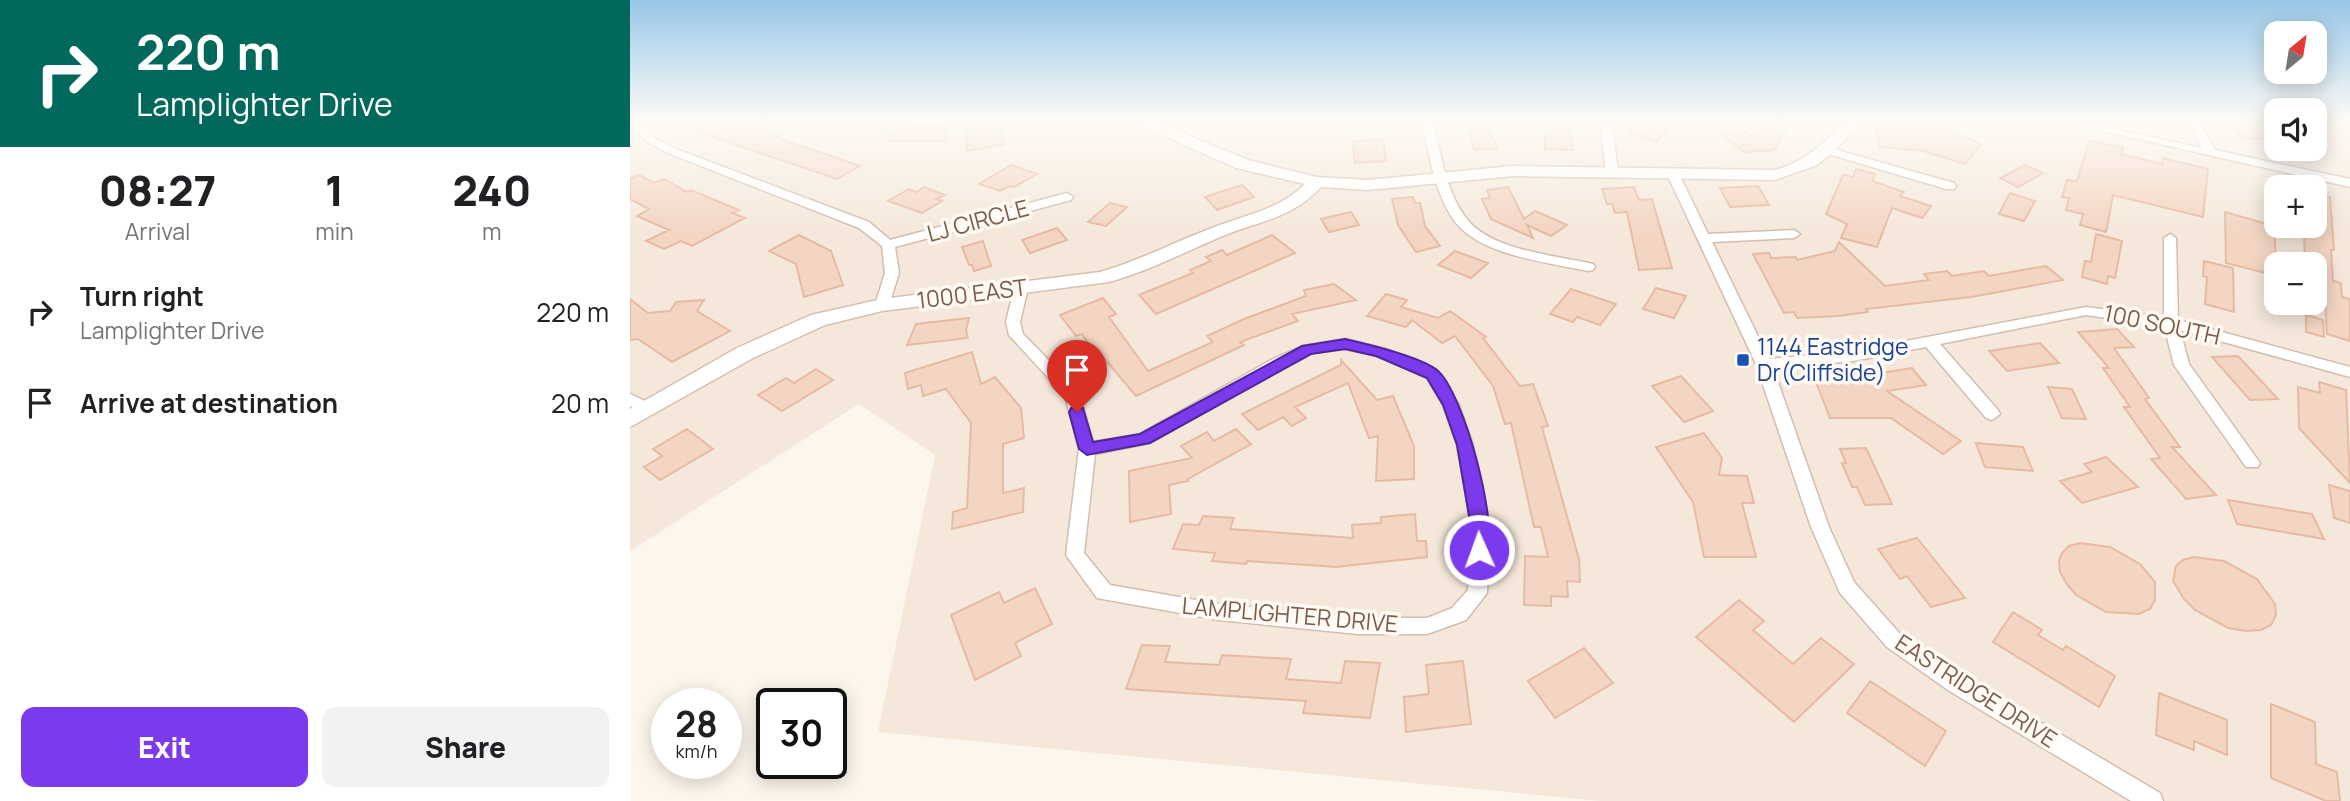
<!DOCTYPE html>
<meta charset="utf-8">
<style>
body{margin:0;font-family:Manrope,sans-serif;background:#f2f2f2;color:#202124;height:100vh;display:flex;flex-direction:column;font-size:26px;white-space:nowrap}
*{box-sizing:border-box;margin:0}
p{font-size:23px;color:#757577}
.icon{flex:none;width:38px;height:38px;fill:none;stroke:currentColor;stroke-width:2;stroke-linecap:round;stroke-linejoin:round}
.map{position:relative;flex:1;overflow:hidden}
.side{display:flex;flex-direction:column;background:#fff;width:630px}
.side>*{flex:none}
.hud{background:#00695c;color:#fff;overflow:hidden}
.needle{width:46px;rotate:30deg}
.controls{position:absolute;left:1634px;top:21px;display:grid;gap:14px}
.controls a{display:grid;place-items:center;width:63px;height:63px;border-radius:14px;background:#fff;box-shadow:0 4px 18px #0003;font-size:35px}
.speed{position:absolute;left:21px;top:688px;display:flex;gap:14px;font-size:35px;font-weight:700;text-align:center}
.speed>*{display:grid;place-content:center;width:91px;height:91px;border-radius:50%;background:#fff;box-shadow:0 4px 18px #0003;line-height:1}
.speed small{font-size:18px;font-weight:400}
.speed .limit{border:4px solid #111;border-radius:10px;background:#fff;color:#111}
.pin{position:absolute;display:grid;place-items:center;width:60px;height:60px;color:#fff;margin:-72px -30px;border-radius:50% 50% 50% 0;rotate:-45deg;box-shadow:0 0 7px #0007}
.pin .icon{rotate:45deg}
.me{position:absolute;width:77px;margin:-38px;rotate:358deg;stroke-linejoin:round;filter:drop-shadow(0 0 5px #0008)}
.turn{display:flex;align-items:center;gap:24px;height:147px;padding:0 21px;font-size:32px}
.turn .icon{width:91px;height:91px;stroke-width:2.5}
.turn b{display:block;font-size:49px;line-height:60px}
.eta{display:flex;justify-content:space-evenly;align-items:center;height:119px;text-align:center}
.eta b{font-size:42px;font-weight:800;line-height:49px}
.cta{display:flex;gap:14px;margin-top:auto;padding:14px 21px}
.cta a{flex:1;height:80px;border-radius:14px;background:#7c3aed;color:#fff;font-size:28px;font-weight:800;line-height:80px;text-align:center}
.cta a+a{background:#f2f2f2;color:#202124}
ul{padding:0;list-style:none}
li{display:flex;align-items:center;gap:21px;height:91px;padding:0 21px}
li div{flex:1}
li b{display:block;font-size:26px}
li em{font-style:normal}
main{display:flex;flex:1;min-height:0}
.map>svg:first-child{display:block}
</style>
<main>
<section class="side">
<div class="hud">
<div class="turn"><svg class="icon" aria-label="right" viewBox="0 0 24 24"><path d="M7 20v-9h11M14 6l5 5-5 5"/></svg><div><b>220 m</b>Lamplighter Drive</div></div>
</div>
<div class="eta">
<div><b>08:27</b><p>Arrival</p></div>
<div><b>1</b><p>min</p></div>
<div><b>240</b><p>m</p></div>
</div>
<ul>
<li><svg class="icon" aria-label="right" viewBox="0 0 24 24"><path d="M7 20v-9h11M14 6l5 5-5 5"/></svg><div><b>Turn right</b><p>Lamplighter Drive</p></div><em>220 m</em></li>
<li><svg class="icon" aria-label="arrive" viewBox="0 0 24 24"><path d="M6 21V4h12l-3 4 3 4H6"/></svg><div><b>Arrive at destination</b></div><em>20 m</em></li>
</ul>
<div class="cta"><a>Exit</a><a>Share</a></div>
</section>
<div class="map">
<svg width="1720" height="801" viewBox="0 0 1720 801">
<rect width="100%" height="100%" fill="#fdf6ec"/>
<path fill="#f5e8da" fill-rule="evenodd" d="M0 120H1647V149H1685V120H1720V801H971L248 732 305 455 229 404 0 551ZM1647 187H1685V226H1647ZM1647 264H1685V303H1647Z"/>
<path fill="#f3d5c3" stroke="#e6bba3" stroke-width="2" d="M88 120H107L150 135 145 137 230 166 207 179 65 131Z
M236 120H268L282 127H316V141H258L264 135Z
M849 120H856L867 148 845 150 838 132 848 131Z
M918 120H939L943 150 915 149V135H920Z
M1011 120H1020L1039 128 1026 142 999 132Z
M1132 120H1161L1144 150 1114 152 1092 135 1113 130 1122 137Z
M1244 120H1313L1311 126 1351 144 1335 164 1293 151 1250 147Z
M1596 120H1617L1634 139 1612 138Z
M371 124 374 144 337 151 336 130Z
M753 139 756 161 725 163 723 142Z
M1459 141 1493 147 1491 154 1532 164 1533 158 1578 169 1573 217 1483 195 1476 232 1450 225 1453 214 1436 210 1439 198 1432 197 1437 180 1447 181Z
M381 165 407 174 384 187 380 186 370 191 349 184Z
M1395 165 1413 173 1388 187 1370 178Z
M1226 169 1245 174 1242 181 1274 192 1270 196 1301 206 1292 218 1262 208 1247 247 1211 238 1217 224 1196 214 1213 175 1223 177Z
M9 175 24 183 34 179 57 192 61 190 109 210 102 213 115 218 62 246 51 241 34 249 16 241 39 230 7 216 19 209 0 199V179Z
M612 185 624 197 587 210 575 197Z
M1128 186 1139 205 1100 207 1090 188Z
M294 187 315 195 306 199 312 201 292 213 258 201 279 189 286 192Z
M878 187 894 219 905 211 937 225 921 236 897 225 903 238 861 219 852 199 860 198 857 190Z
M1004 187 1009 200 1022 199 1042 268 1009 270 997 212 985 213 982 204H977L972 189Z
M1380 193 1405 201 1394 221 1369 214Z
M1685 193 1700 197 1704 250H1701L1703 281 1711 283 1712 297 1720 299V341L1697 334 1694 288 1685 286V264H1675L1674 230 1685 233Z
M783 197 785 203H790L795 226 810 246 786 252 768 225 762 199Z
M480 203 497 207 476 226 458 222Z
M721 212 729 225 699 232 691 219Z
M1595 212 1644 226 1647 276 1596 263Z
M427 228 437 240 400 253 392 240Z
M1466 234 1492 241 1485 278 1478 276 1477 284 1452 277 1455 261 1461 262Z
M169 235 201 251 213 285 174 297 166 264 139 251Z
M642 235 665 253 526 314 509 295 563 273 560 270 581 261 576 257 592 250 597 255Z
M353 241 361 266 344 271 342 265H339L332 247Z
M1209 242 1255 286 1299 280 1294 274 1317 271 1322 276 1354 271 1359 276 1416 266 1433 280 1341 297 1236 309 1238 312 1208 316 1167 318 1164 312 1154 313 1123 254 1139 253 1141 258 1166 257 1167 260 1205 251Z
M825 251 858 263 841 278 808 265Z
M1574 261 1603 268 1604 312 1575 304 1577 277 1573 276Z
M704 284 726 300 662 314 668 321 610 342 614 345 506 396 474 358 469 360 452 334 446 336 430 315 473 298 486 314 479 317 518 371 583 342 577 336 614 319 676 296 674 290Z
M1026 288 1056 296 1044 318 1013 309Z
M941 289 986 304 970 325 947 317 943 322 920 314Z
M756 294 777 300 771 307 808 318 820 311 856 337 853 338 890 386 903 384 918 426 912 427 949 559 950 582 937 581 938 597 921 596V606L894 605 895 556 918 557 911 527H904L881 423 875 424 863 386 825 336 812 343 782 320 776 327 737 316Z
M0 299 18 313 40 311 46 302 74 300 67 311 100 331 42 362 8 339 0 340Z
M1676 315 1693 320 1694 337 1676 332Z
M339 318 336 330 338 338 277 345 286 324Z
M1487 329 1504 347 1484 348 1519 398 1515 399 1550 447H1542L1586 495 1556 499 1521 459 1530 458 1494 407H1500L1473 368H1479L1448 332Z
M1410 343 1429 363 1377 371 1359 351Z
M342 352 351 384 365 377 391 408 394 438 373 444V493L394 488 393 512 322 529 323 512 337 508 341 423 316 389 293 396 291 385 278 389 275 373Z
M1608 356 1648 399 1620 400 1582 357Z
M711 360 747 400 763 396 784 446V479L746 481 748 436 739 438 718 383 665 407 676 418 662 426 653 417 628 430 612 414 711 365Z
M1282 368 1296 385 1257 391 1331 441 1313 454 1261 418H1200L1186 382 1235 381 1231 376Z
M186 369 203 380 152 411 128 395 156 378 164 383Z
M1051 376 1083 411 1054 422 1022 386Z
M1689 382 1716 390 1720 483 1669 428 1668 387 1690 393Z
M1418 387 1442 389 1456 419 1432 418Z
M57 429 83 449 30 480 14 467 32 456 23 449Z
M606 429 621 444 558 479V481L539 485 541 514 500 522 499 471 562 458 551 446 577 432 584 441Z
M1074 433 1092 458 1089 475 1117 476 1124 503H1112L1126 557H1074L1063 502 1026 447Z
M1346 443 1393 447 1403 471 1355 467Z
M1236 448 1262 504 1235 505 1227 487H1222L1212 463H1216L1210 449Z
M1476 457 1508 487 1452 503 1430 481 1462 472 1454 464Z
M1699 485 1720 491V523L1704 518Z
M1598 500 1682 514 1694 539 1607 524Z
M785 514 787 541H796L797 557 706 567 617 561 616 564 582 561 585 553 543 549 553 524 569 525 573 516 604 518 600 529 723 538 722 525 751 523V517Z
M1287 538 1335 598 1301 607 1277 576 1270 579 1248 549Z
M1450 543 1480 547 1510 564 1525 582V600L1520 609 1509 614 1476 612 1446 595 1436 583 1430 572 1429 561 1432 553 1439 546Z
M1564 557 1594 561 1627 579 1645 604 1646 615 1641 625 1631 630 1616 631 1598 628 1565 610 1554 599 1543 581 1546 566 1553 560Z
M405 588 422 624 385 643 391 656 345 680 321 615 369 592 374 603Z
M1109 600 1134 621 1123 630 1163 664 1191 638 1224 664 1164 722 1066 637Z
M1383 612 1412 630 1408 635 1433 650 1436 646 1485 676 1469 707 1363 642Z
M512 645 540 646 535 662 589 665 592 655 661 659 656 679 711 683 715 661 750 663 740 718 673 713 676 701 496 689Z
M954 648 983 683 925 718 898 681Z
M833 661 841 724 776 732 774 697 799 694 796 665Z
M1240 681 1316 731 1295 766 1217 713Z
M1529 693 1597 720V755L1564 741V750L1526 735Z
M1641 704 1685 722 1686 764 1707 772 1710 801H1696L1641 778Z"/>
<g fill="none" stroke-linecap="round" stroke-linejoin="round">
<defs>
<path id="street" d="M0 120H7L25 138 46 149 239 222 260 240 437 193 443 197 441 200 265 247 269 273 259 305 252 309 245 305 255 273 252 246 229 228 38 153 17 142 0 125Z
M792 120H803C810 152 816 192 836 218 861 251 925 255 963 264L965 267 963 270 958 271C918 262 848 256 823 219 804 191 799 153 792 120Z
M977 120H988L983 130 988 173 982 177 976 173 971 130Z
M1424 120H1445L1572 148 1557 120H1568L1585 150 1720 179V187Z
M1196 147 1324 183 1326 186 1324 189H1316L1192 152 1190 150Z
M1043 170 1049 174 1078 234 1164 230 1170 234 1164 238 1082 242 1139 359 1223 351 1456 307 1534 317V238L1540 234 1546 238 1548 320 1720 367V377L1550 330 1559 364 1630 463 1628 467H1616L1544 365 1534 326 1456 315 1310 344 1368 410 1370 414 1362 420 1356 418 1296 347 1223 361 1143 368 1199 527 1224 582 1271 635 1332 676 1530 793 1533 801H1501L1318 690 1257 647 1210 593 1181 527 1126 364 1037 174Z
M391 284 398 288 390 322 393 334 448 390 463 442 510 434 643 359 673 346 715 339 756 349 807 370 829 405 843 445 860 528 857 593 836 620 797 634H728L589 620 467 598 436 555 449 449 435 396 379 335 376 322 384 288ZM715 349 747 356 797 378 813 405 827 445 842 528 838 590 822 608 797 618H728L589 604 480 585 454 553 465 454 520 443 653 367 681 353Z
M0 394 24 405 26 409 24 413H12L0 406Z"/>
<path id="secondary" d="M499 120H521L618 160 687 177 738 180 883 166 1145 170C1175 162 1195 142 1217 120H1234L1204 151 1187 165 1145 180 883 176 738 190 691 187C660 220 630 220 590 237 553 253 518 271 479 282L252 311 195 325 123 358 0 427V409L107 348 181 315 252 299 470 272C509 261 544 242 582 228 615 215 649 210 675 184L606 168Z"/>
</defs>
<use href="#street" stroke="#d1beb0" stroke-width="3"/>
<use href="#secondary" stroke="#d6c0b0" stroke-width="3"/>
<use href="#street" fill="#fff" fill-rule="evenodd"/>
<use href="#secondary" fill="#fff" fill-rule="evenodd"/>
</g>
<linearGradient id="sky" x2="0" y2="1"><stop stop-color="#97c7e8"/><stop offset="0.52" stop-color="#fefbf6"/><stop offset="1" stop-color="#fefbf6" stop-opacity="0"/></linearGradient>
<rect width="1720" height="232" fill="url(#sky)"/>
<path fill="#7c3aed" stroke="#51269a" stroke-width="2" d="M715 339C737 344 790 357 807 370 833 391 870 526 856 555L849 557 843 555 840 550 841 528 827 445 813 405 797 378 746 356 715 349 681 354 520 443 457 455 449 449 439 412 441 408H453L463 442 510 434 672 346Z"/>
<rect fill="#1a4fb4" stroke="#fffaf3" stroke-width="2.5" x="1106" y="353" width="14" height="14" rx="3.5"/>
<g text-anchor="middle" stroke-width="7" stroke-linejoin="round" paint-order="stroke">
<g font-size="23" fill="#7a5c4d" stroke="#fffaf3">
<text transform="translate(348 221) rotate(-15)" y="8">LJ CIRCLE</text>
<text transform="translate(342 294) rotate(-7)" y="8">1000 EAST</text>
<text transform="translate(1532 325) rotate(12)" y="8">100 SOUTH</text>
<text transform="translate(660 615) rotate(5)" y="8">LAMPLIGHTER DRIVE</text>
<text transform="translate(1346 691) rotate(33)" y="8">EASTRIDGE DRIVE</text>
</g>
<g font-size="23" fill="#164399" stroke="#fffaf3" text-anchor="start">
<text x="1127" y="355">1144 Eastridge<tspan x="1127" dy="26">Dr(Cliffside)</tspan></text>
</g>
</g>
</svg>
<div class="controls">
<a><svg class="needle" viewBox="-14 -14 28 28"><path d="M0-13l5 13h-10z" fill="#e53935"/><path d="M0 13l5-13h-10z" fill="#757577"/></svg></a>
<a><svg class="icon" aria-label="sound" viewBox="0 0 24 24"><path d="M4 9h4l5-4v14l-5-4H4zM17 9q2 3 0 6"/></svg></a>
<a>+</a>
<a>−</a>
</div>
<div class="speed"><div>28<small>km/h</small></div><div class="limit">30</div></div>
<div class="pin" style="left:447px;top:412px;background:#d93025"><svg class="icon" aria-label="arrive" viewBox="0 0 24 24"><path d="M6 21V4h12l-3 4 3 4H6"/></svg></div>
<svg class="me" style="left:849px;top:550px" viewBox="-20 -20 40 40"><circle r="17" fill="#7c3aed" stroke="#fff" stroke-width="3"/><path d="M0-11L8 9 0 5-8 9z" fill="#fff"/></svg>
</div>
</main>
